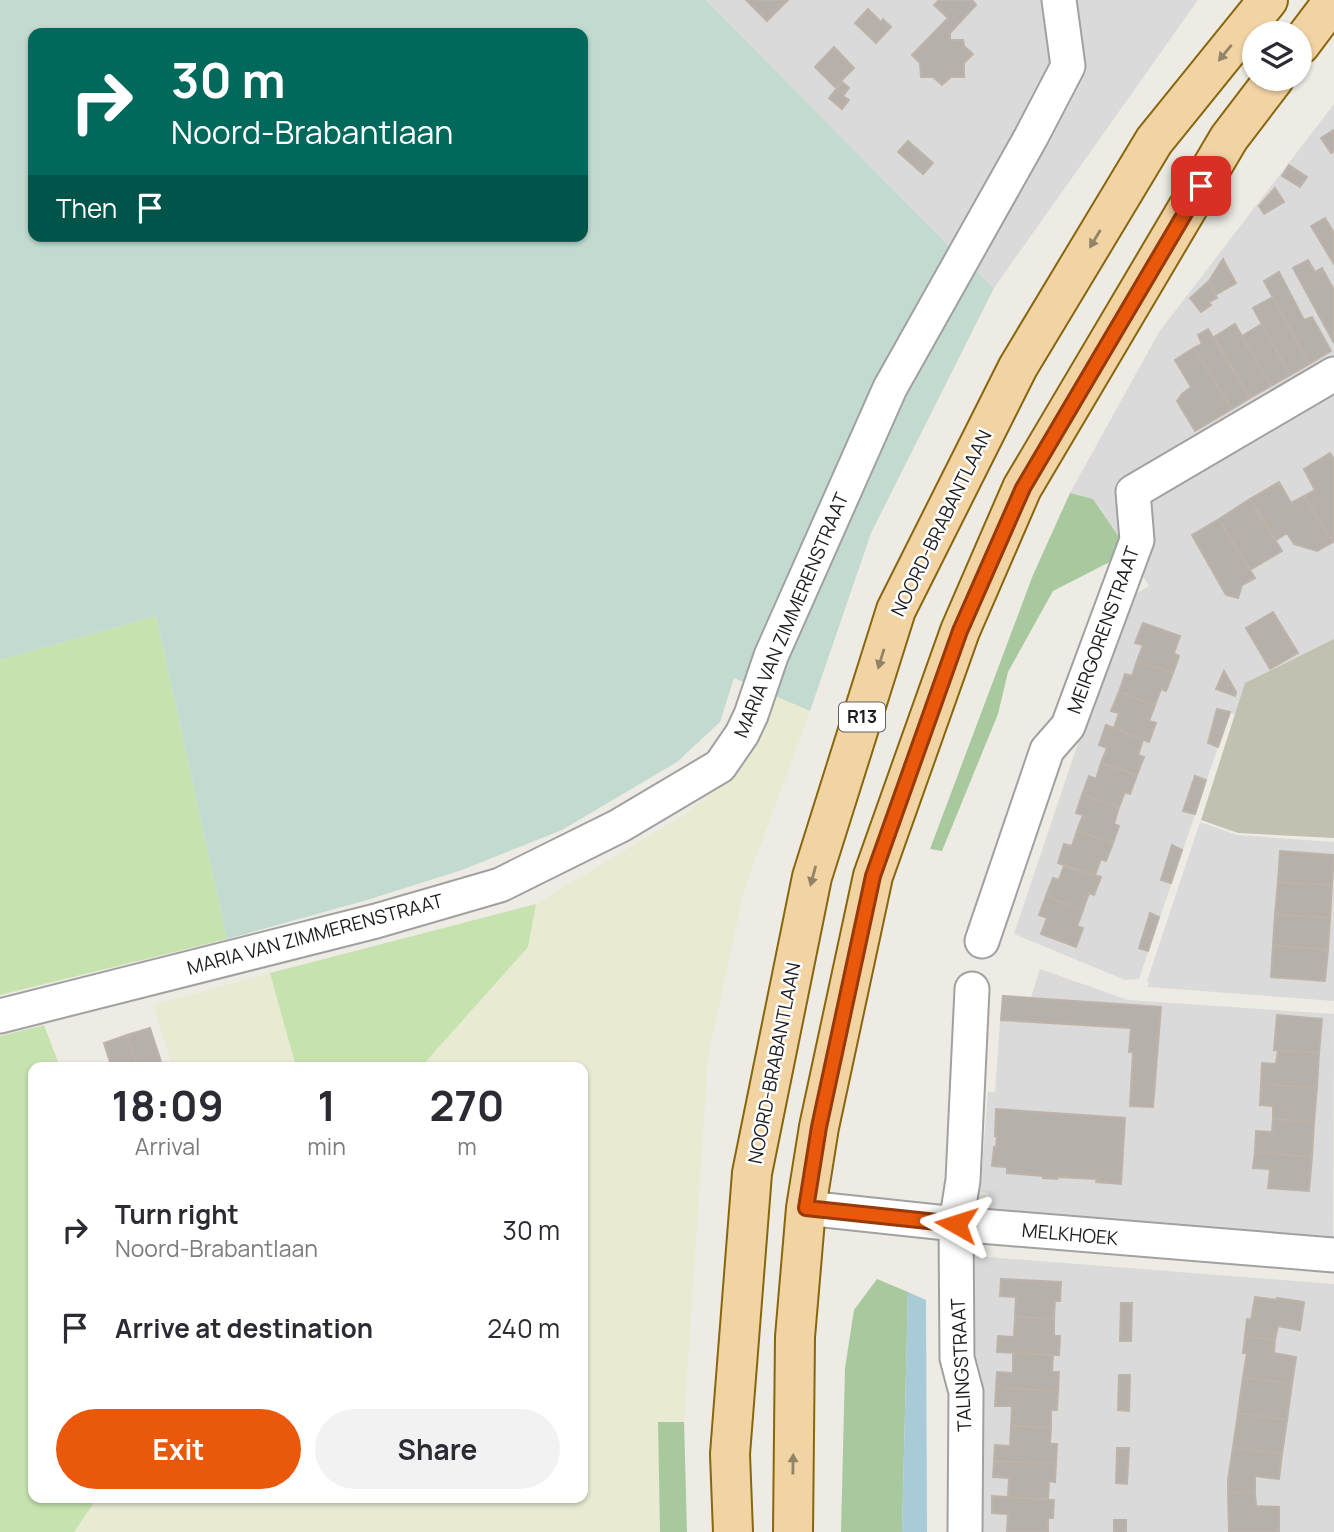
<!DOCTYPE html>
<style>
body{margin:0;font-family:Manrope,sans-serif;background:#f2f2f3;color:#2b2b33;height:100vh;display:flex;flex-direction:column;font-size:26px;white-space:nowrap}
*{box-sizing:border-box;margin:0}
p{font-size:23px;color:#7c7c81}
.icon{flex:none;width:38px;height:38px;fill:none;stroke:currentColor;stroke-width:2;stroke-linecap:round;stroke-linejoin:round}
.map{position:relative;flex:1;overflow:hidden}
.panel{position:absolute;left:28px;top:1062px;width:560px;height:441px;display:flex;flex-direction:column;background:#fff;border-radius:14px;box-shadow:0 2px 5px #0004}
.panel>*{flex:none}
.guide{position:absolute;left:28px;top:28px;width:560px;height:214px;border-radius:14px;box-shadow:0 2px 5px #0004;background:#00695c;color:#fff;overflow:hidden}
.fabs{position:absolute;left:1242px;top:21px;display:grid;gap:14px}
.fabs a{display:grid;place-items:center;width:70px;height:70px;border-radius:50%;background:#fff;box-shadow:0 2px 5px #0004;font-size:35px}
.pin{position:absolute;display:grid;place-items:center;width:60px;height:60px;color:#fff;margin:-30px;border-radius:14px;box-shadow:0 4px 10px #0006}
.me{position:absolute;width:77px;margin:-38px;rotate:276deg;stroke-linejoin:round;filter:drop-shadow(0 0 5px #0008)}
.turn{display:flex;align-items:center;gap:24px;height:147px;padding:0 28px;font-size:32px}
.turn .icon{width:91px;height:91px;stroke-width:2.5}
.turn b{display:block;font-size:49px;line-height:60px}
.then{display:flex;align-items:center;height:66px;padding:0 28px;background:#0003;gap:14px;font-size:26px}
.eta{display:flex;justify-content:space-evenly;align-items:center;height:119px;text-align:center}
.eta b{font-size:42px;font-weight:700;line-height:49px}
.action{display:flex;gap:14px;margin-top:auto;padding:14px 28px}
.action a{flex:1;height:80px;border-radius:42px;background:#ea580c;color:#fff;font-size:28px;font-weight:700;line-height:80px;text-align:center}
.action a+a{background:#f2f2f3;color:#2b2b33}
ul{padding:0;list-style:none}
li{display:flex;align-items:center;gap:21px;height:98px;padding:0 28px}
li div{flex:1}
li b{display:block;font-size:26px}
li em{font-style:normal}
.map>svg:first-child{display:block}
</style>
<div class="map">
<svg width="1334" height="1532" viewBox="0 0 1334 1532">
<rect width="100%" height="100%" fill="#edebe4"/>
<path fill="#dbdada" d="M706 0H1198L994 288 948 245Z
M1334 104V650L1233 715 1230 712 1139 979 1125 980 1014 934 1126 600 1149 586 1093 499 1070 493 1159 332Z
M1200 822 1237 835 1334 842V1001L1148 987 1149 982 1147 981Z
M1040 969 1128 1000 1334 1014 1333 1241 989 1214 988 1193 980 1192 988 1092H995L1002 995 1031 997Z
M974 1256 1334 1284V1532H978L979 1367 971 1359 972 1269Z"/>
<path fill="#c0c1b1" d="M1334 639V838L1238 833 1201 820 1245 683Z"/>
<path fill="#e8ebd1" d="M774 696 810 711 744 890 708 1057 684 1422 658 1423 660 1532H74L97 1498H583V1068L421 1067 528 947 536 904 688 812 741 769Z
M270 973 296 1067H173L153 1005Z"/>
<path fill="#c6e3af" d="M156 616 227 939 0 995V660Z
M536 904 528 947 421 1067H296L270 973Z
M44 1025 60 1067 33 1068V1498H97L74 1532H0V1036Z"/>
<path fill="#a8c99d" d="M1070 493 1093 499 1129 552 1053 591 1008 672 998 714 942 851 930 849 1033 575Z
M877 1279 908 1292 902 1532H841L845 1368 854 1310Z
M658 1422H684L687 1532H660Z"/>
<path fill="#c3dad0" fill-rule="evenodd" d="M0 0H706L948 245 994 288 871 533 810 711 734 678 720 722 677 762 562 830 462 870 367 900 227 939 156 616 0 660ZM33 33H583V236H33Z"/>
<path fill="#a9cad7" d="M908 1292 926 1300 927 1532H902Z"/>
<path fill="#b6b0aa" stroke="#beb3a8" stroke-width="2" d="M746 0H788L767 21Z
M939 0H972L976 5 950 33V40H963L964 46 973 54 964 63V77H951L942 85 933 77H921L920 63 912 55 948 18 934 5Z
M868 9 881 22 883 19 891 27 876 43 855 23Z
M834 47 854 68 835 87 815 67Z
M842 82 849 88 843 96 849 100 842 109 829 98Z
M1334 130V151L1331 153 1321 138Z
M908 141 933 163 923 174 898 152Z
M1289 165 1307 177 1300 187 1282 176Z
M1275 188 1284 202 1264 214 1259 206Z
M1325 218 1334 233V264L1311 226Z
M1223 259 1236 283 1217 294 1209 281Z
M1308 260 1315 272 1322 268 1334 290V343L1293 268Z
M1279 272 1304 320 1312 317 1331 351 1309 364 1264 281Z
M1209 281 1217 298 1209 302 1211 305 1201 312 1190 298Z
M1273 297 1309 364 1290 375 1253 308Z
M1235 324 1271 386 1250 398 1214 337Z
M1262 324 1290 375 1271 386 1242 336Z
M1208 329 1250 398 1232 409 1194 348 1202 344 1198 335Z
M1194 348 1232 409 1195 431 1177 401 1182 394 1191 387 1175 360Z
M1330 453 1334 459V541L1333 542 1304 496 1315 490 1304 469Z
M1279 482 1291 503 1304 496 1333 542 1317 551 1294 544 1287 533 1276 540 1250 499Z
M1250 499 1282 551 1250 570 1219 519Z
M1219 519 1255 578 1242 585 1238 598 1226 595 1192 535Z
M1273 612 1298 653 1270 669 1246 628Z
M1143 623 1180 636 1174 653 1179 656 1173 673 1137 661 1143 645 1135 643Z
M1137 661 1173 673 1166 691 1161 689 1155 705 1119 692 1125 674 1132 676Z
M1224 671 1236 692 1235 696 1216 689Z
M1119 692 1155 705 1149 721 1156 723 1149 742 1114 728 1119 713 1111 711Z
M1217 709 1230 712 1218 747 1208 743Z
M1106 725 1143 740 1138 755 1144 757 1137 775 1101 763 1107 748 1099 745Z
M1101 763 1137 775 1130 794 1125 792 1119 807 1082 795 1089 776 1096 779Z
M1195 776 1206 780 1195 814 1183 811Z
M1082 795 1119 807 1114 824 1119 826 1113 843 1077 831 1083 815 1076 813Z
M1077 831 1113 843 1106 861 1101 859 1095 875 1058 863 1064 844 1072 846Z
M1172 845 1182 850 1171 883 1161 880Z
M1280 851 1334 855 1332 885 1278 882Z
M1064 866 1101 877 1094 895 1089 893 1083 910 1046 896 1053 878 1059 880Z
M1278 882 1332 885 1330 918 1275 914Z
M1046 896 1083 910 1077 926 1083 928 1076 947 1041 934 1047 918 1039 915Z
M1150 913 1159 917 1148 951 1139 948Z
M1275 914 1330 918 1328 950 1273 945Z
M1273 945 1328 950 1325 981 1271 977Z
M1003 996 1161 1007 1153 1107 1130 1106 1133 1052H1129L1131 1028 1001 1020Z
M1277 1015 1322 1019 1319 1053 1274 1050Z
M150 1028 163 1068H138L127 1035Z
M127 1035 138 1068H112L104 1043Z
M1278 1050 1319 1053 1317 1088 1261 1084 1262 1063 1276 1064Z
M1261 1084 1317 1088 1314 1122 1273 1119V1106L1260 1105Z
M996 1109 1125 1118 1121 1184 1096 1182 1097 1179 1057 1177V1179L1043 1178V1176L1007 1173V1167L992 1166 994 1147H996L997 1136H995Z
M1273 1119 1314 1122 1312 1157 1255 1152 1256 1131 1272 1132Z
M1255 1152 1312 1157 1309 1191 1268 1188 1270 1169 1253 1168Z
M1001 1279 1061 1282 1060 1301H1055L1054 1319 1015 1317 1016 1297 1000 1296Z
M1255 1297 1277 1300V1298L1304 1302 1300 1330 1278 1326 1275 1340 1245 1336 1247 1319 1251 1320Z
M1121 1303H1132L1131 1341H1120Z
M1015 1317 1054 1319V1336H1060L1059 1355 997 1352 998 1336 1014 1337Z
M1245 1336 1275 1340 1274 1353 1296 1357 1292 1384 1243 1377 1247 1353H1243Z
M1013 1353 1053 1355 1052 1372H1059L1058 1391 996 1388 997 1372 1013 1373Z
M1119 1375H1130L1129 1411 1118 1410Z
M1243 1377 1292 1384 1287 1420 1238 1413Z
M996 1388 1058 1391 1057 1410H1051V1427L1011 1426 1012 1406H995Z
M1238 1413 1287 1420 1282 1454 1233 1447Z
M1011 1426 1051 1427 1050 1444H1057L1056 1464 994 1461 995 1445 1010 1446Z
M1233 1447 1282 1454 1279 1479 1255 1476V1492L1228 1493V1480Z
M1117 1448H1129L1127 1484 1116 1483Z
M994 1461 1056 1464 1055 1482 1049 1481 1048 1499 1008 1497 1009 1478 993 1477Z
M1255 1492 1256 1506 1279 1507V1532H1229L1228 1493Z
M992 1496 1054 1500 1053 1518H1048V1532H1007L1008 1514 992 1513Z
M1114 1520H1126V1532H1114Z"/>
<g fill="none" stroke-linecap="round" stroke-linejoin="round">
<defs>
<path id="minor" d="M982 941 1047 750 1068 726 1137 540 1133 492 1334 374
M0 1016 376 921 500 885 619 826 720 766 742 734 751 715 771 656 890 388 1031 137 1068 66 1059 0
M806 1208 956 1224 1334 1255
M965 1532 966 1392 957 1358 956 1224 963 1180 972 989"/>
<path id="primary" d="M1300 45 1334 0
M733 1532 730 1454 752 1173 812 877 896 610 1018 367 1154 141 1268 0
M793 1532 795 1337 806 1208 819 1127 873 876 960 631 1022 488 1229 138 1274 79"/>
</defs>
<use href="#minor" stroke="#a1a1a1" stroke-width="37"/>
<use href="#primary" stroke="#88660e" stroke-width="42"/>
<use href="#minor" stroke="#fff" stroke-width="33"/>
<use href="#primary" stroke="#f2d4a4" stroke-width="38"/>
</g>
<defs><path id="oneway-solid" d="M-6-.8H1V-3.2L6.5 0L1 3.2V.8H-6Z" transform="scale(1.75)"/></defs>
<g fill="#928267">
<use href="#oneway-solid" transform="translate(1225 53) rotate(129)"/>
<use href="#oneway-solid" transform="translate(1095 239) rotate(121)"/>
<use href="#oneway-solid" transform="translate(881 659) rotate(107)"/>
<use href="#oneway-solid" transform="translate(813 876) rotate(105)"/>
<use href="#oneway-solid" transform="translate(793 1464) rotate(-89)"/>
</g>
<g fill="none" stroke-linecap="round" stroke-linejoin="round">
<defs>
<path id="route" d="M956 1224 806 1208 819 1127 873 876 960 631 1023 488 1201 186"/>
</defs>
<use href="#route" stroke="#983908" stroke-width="18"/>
<use href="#route" stroke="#ea580c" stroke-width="12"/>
</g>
<g text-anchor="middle" stroke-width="5" stroke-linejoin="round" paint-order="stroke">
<rect fill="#fff" stroke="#616161" stroke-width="2" x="839" y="702.5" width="46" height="29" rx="5"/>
<g font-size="18" font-weight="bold" fill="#1d1d1d">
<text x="862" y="723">R13</text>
</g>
<g font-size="19" fill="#1d1d1d" stroke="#fff">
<text transform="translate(941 523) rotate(-64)" y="7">NOORD-BRABANTLAAN</text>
<text transform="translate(791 615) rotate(-67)" y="7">MARIA VAN ZIMMERENSTRAAT</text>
<text transform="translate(1103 630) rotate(-70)" y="7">MEIRGORENSTRAAT</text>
<text transform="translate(315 934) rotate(-15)" y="7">MARIA VAN ZIMMERENSTRAAT</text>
<text transform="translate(774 1063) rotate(-79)" y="7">NOORD-BRABANTLAAN</text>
<text transform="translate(1070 1234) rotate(5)" y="7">MELKHOEK</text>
<text transform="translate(961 1365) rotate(-93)" y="7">TALINGSTRAAT</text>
</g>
</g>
</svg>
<div class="fabs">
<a><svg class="icon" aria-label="layers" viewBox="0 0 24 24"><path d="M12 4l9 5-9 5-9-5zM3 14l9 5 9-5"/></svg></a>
</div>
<div class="pin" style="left:1201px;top:186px;background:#d93025"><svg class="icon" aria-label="arrive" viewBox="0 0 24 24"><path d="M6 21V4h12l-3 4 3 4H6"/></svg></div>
<svg class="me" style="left:956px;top:1224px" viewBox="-20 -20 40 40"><path d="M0-17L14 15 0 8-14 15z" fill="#ea580c" stroke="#fff" stroke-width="4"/></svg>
<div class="guide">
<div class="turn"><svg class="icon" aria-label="right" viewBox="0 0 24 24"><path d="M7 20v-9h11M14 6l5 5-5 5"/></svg><div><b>30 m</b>Noord-Brabantlaan</div></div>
<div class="then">Then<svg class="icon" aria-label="arrive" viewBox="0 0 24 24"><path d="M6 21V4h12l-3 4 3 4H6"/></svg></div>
</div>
<section class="panel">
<div class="eta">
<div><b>18:09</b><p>Arrival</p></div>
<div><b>1</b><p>min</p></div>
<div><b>270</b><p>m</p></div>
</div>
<ul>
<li><svg class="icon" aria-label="right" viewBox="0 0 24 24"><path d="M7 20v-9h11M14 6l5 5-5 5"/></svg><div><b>Turn right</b><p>Noord-Brabantlaan</p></div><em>30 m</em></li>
<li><svg class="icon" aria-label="arrive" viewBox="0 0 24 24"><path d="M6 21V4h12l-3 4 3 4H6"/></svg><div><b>Arrive at destination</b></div><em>240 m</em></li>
</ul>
<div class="action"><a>Exit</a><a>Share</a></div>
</section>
</div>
